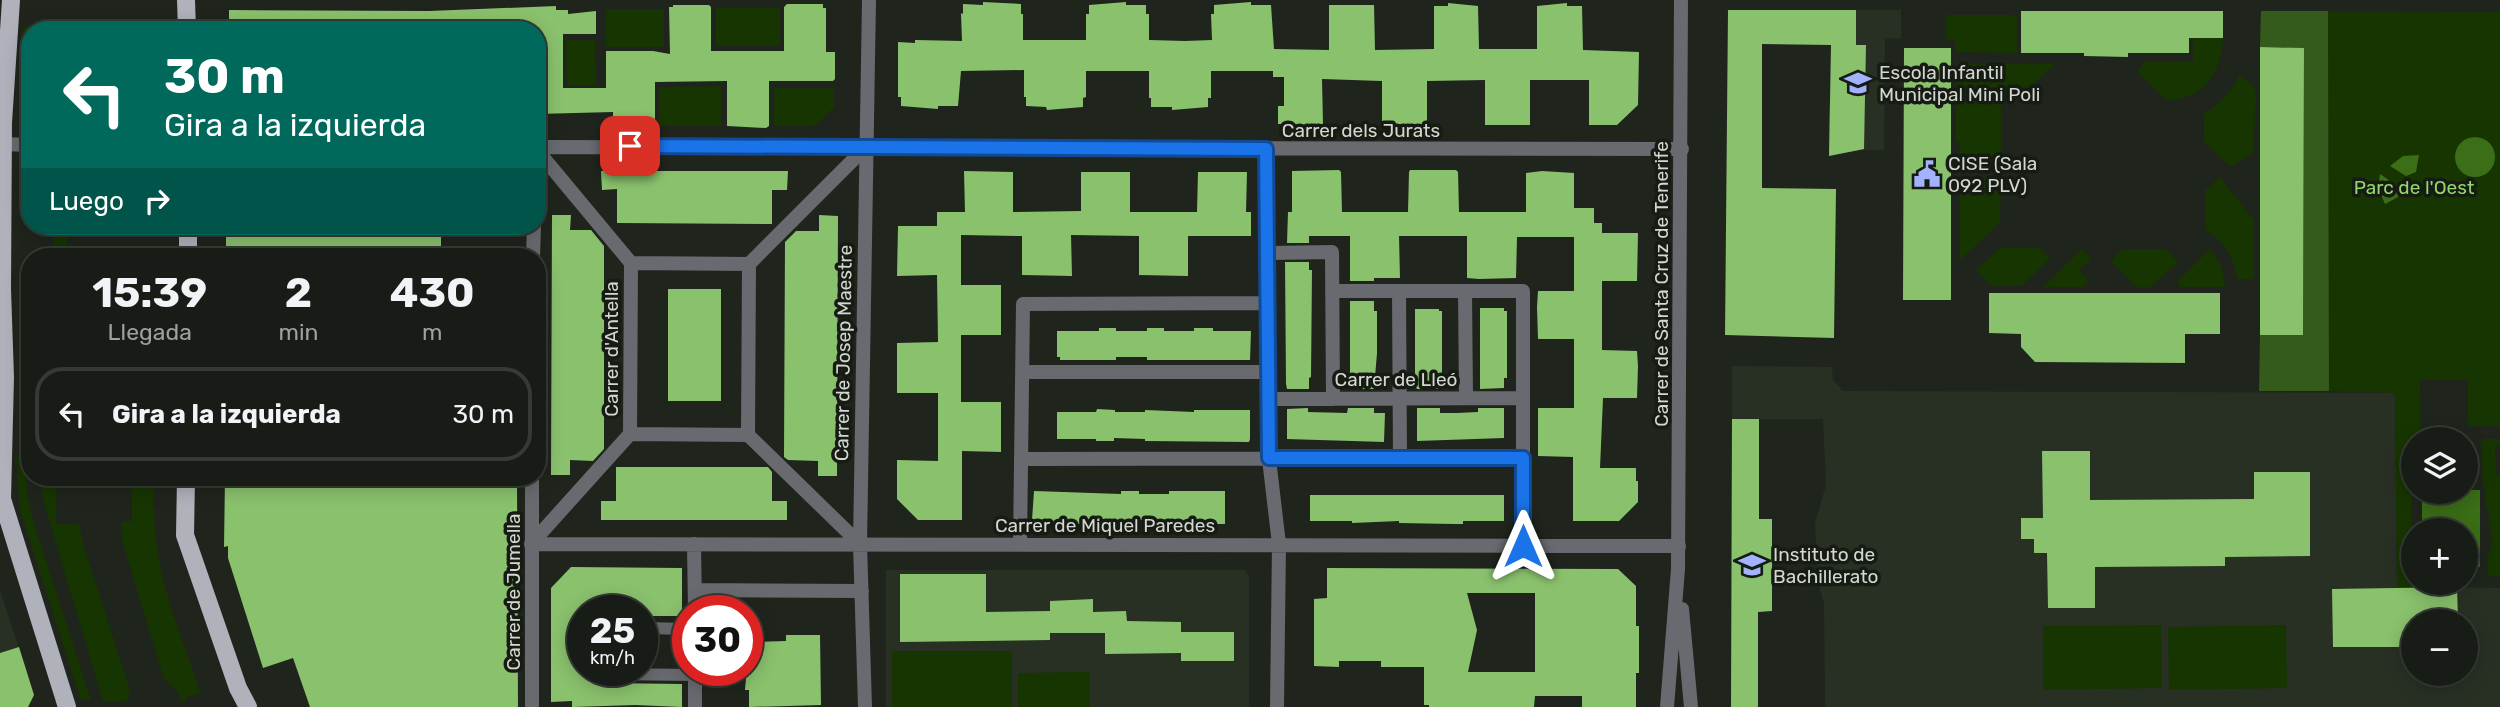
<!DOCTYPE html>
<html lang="es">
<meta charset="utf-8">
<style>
body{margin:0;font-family:Rubik,sans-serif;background:#20251f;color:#f1f3f6;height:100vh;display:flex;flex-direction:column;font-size:26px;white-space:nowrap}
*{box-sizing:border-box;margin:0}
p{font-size:23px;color:#9ea1a1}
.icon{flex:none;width:38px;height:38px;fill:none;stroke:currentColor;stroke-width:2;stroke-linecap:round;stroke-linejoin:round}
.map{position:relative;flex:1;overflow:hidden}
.drawer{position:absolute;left:21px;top:248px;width:525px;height:238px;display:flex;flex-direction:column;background:#171c16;border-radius:28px;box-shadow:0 4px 18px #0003,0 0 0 2px #363a35}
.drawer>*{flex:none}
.banner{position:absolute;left:21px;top:21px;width:525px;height:214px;border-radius:28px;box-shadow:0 4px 18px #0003,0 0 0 2px #363a35;background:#00695c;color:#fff;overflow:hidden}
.tools{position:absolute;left:2401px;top:427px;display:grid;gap:14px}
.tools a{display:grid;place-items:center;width:77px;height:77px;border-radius:50%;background:#171c16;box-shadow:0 4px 18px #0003,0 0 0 2px #363a35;font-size:35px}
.speed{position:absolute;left:567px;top:595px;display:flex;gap:14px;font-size:35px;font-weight:700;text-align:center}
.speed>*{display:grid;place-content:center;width:91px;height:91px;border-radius:50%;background:#171c16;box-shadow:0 4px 18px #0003,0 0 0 2px #363a35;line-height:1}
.speed small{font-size:18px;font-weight:400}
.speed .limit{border:10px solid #d22;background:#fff;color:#111}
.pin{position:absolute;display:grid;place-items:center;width:60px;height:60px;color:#fff;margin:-30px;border-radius:14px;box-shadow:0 4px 10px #0006}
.me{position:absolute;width:77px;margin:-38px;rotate:0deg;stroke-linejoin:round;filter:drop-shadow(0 0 5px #0008)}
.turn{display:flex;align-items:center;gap:24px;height:147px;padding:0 28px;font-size:32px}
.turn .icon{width:91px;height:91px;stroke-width:2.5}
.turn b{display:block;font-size:49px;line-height:60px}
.then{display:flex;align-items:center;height:66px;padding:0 28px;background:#0003;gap:14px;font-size:26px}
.eta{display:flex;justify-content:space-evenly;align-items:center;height:119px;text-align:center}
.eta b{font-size:42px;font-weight:700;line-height:49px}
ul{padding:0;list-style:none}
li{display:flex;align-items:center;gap:21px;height:94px;margin:0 14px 10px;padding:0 14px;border:4px solid #363a35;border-radius:28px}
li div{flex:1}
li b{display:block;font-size:26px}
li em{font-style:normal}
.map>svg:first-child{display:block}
</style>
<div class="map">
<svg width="2500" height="707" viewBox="0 0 2500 707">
<rect width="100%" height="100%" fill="#1f251d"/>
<path fill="#283024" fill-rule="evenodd" d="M1856 10H1901V38L1885 39 1884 150H1863L1832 155 1829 151V108L1837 45H1856Z
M1732 366 1832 367 1833 380 1843 391 2395 393 2397 587 2500 588V707H1825L1824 603 1818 583 1815 523 1826 485 1823 419H1732ZM2413 621H2466V674H2413Z
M886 570H1245L1249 576V707H886Z
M0 590 34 695 28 707H0Z"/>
<path fill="#173501" d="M716 8H780V46H716Z
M606 9H664V47H606Z
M2328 11 2500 12V426H2468V380H2420L2421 439H2413V482L2411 483 2413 588H2397L2395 393 2329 391Z
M1946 15H2014L2017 19V53L1955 52V40H1946Z
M27 25 30 26 29 124 23 119 20 112 21 32Z
M2193 38H2223C2221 73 2205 100 2166 100L2137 71 2146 61H2193Z
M566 40H595L596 85H567Z
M1956 63 2055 64 2016 99 2001 100V165L1960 166V142H1956Z
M2239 75 2253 85 2256 94 2253 153 2230 167 2204 141V114C2219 103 2232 93 2239 75Z
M721 86V126H659V87Z
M774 88H834V107L815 126H774Z
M2220 177 2254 220V279H2238C2233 258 2225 241 2206 231L2205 191Z
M1960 178H2001L2000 223 1960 260Z
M54 226H67V257H53Z
M2000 248H2040L2050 259 2021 286H1991L1976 270Z
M2082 249 2091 259 2079 270 2089 281 2083 287H2043Z
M2123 249H2166L2178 262 2149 288 2136 287 2111 261Z
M2210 249 2221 264 2225 287H2181L2177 282Z
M2481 439H2500V445L2495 447 2496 474 2500 475V576H2488V557L2492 542 2489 516 2486 504V487L2483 486Z
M16 457H26L27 492 32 517 91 700H81L20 510Z
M40 478H57L56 524H79L85 551 130 689 127 701H103L44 503Z
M132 478H154C154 501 153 525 157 548 164 597 185 646 201 693L186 697V701H181L178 692 164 679 122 541 121 522 132 521Z
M2161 625 2162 688 2043 690V626Z
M2286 625 2287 688 2169 690 2168 627Z
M892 651H1012V707H892Z
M1090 672V707H1018V673Z"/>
<path fill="#345b1b" d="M2261 11H2328L2329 391H2259L2260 335H2303L2304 48 2260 47Z"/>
<path fill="#3b6e17" d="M2455 157a20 20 0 1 1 40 0a20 20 0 1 1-40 0Z
M2419 155 2416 172 2406 176 2390 166 2403 156Z
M2380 174 2398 186V197L2385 204 2378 188Z
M2466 490H2480V567H2466V530H2422V492H2466Z"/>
<path fill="#8ac16d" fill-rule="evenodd" d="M983 2 1021 4V14H1023V40H1086V14H1089V5L1126 2V5H1146V14H1149V40L1185 41 1212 40 1211 14H1214V5L1251 2V5H1271L1274 49 1329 50V5H1374L1375 50 1434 49V6H1448V3L1478 6 1479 49H1537V6L1567 3V6H1582L1583 50 1639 52 1638 105 1617 125H1589V80H1530V125H1485V80L1427 81V124H1382V81L1322 79 1323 124 1293 127V124H1278V106H1284V77H1273V71H1211V98H1208V107L1172 110V107H1151V98H1149V71H1086V97L1083 98V107L1047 110 1046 107 1026 106V97H1024V70L961 71 958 106H938V109L901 106V97H898V42L915 43V40L962 41 961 13 963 14V4L983 5Z
M787 4H823V8H826V52H835V79L833 81H769V126L766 128 727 126V81L655 82V126L652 127 616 128 613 126V112L537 114V30H229V10L429 11 556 6V10H568V14L596 11V34H563V88H606V51H653L670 54 669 7H673V5H709L711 7V51H784V7Z
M1728 10H1856V45H1866L1864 149 1829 156 1831 45 1762 44V188L1836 189 1834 338 1725 335Z
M2021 11H2223V38H2189V53H2128V57L2084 56V53H2021Z
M2260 47 2304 48 2303 335H2260Z
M1904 48H1951V300H1903Z
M1339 170 1341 172 1342 212H1408L1409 172 1410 170H1456L1458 172 1459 212H1526V173L1542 171 1574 173V208H1594V223H1602V233H1638L1637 281H1602V350L1637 351 1638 366 1637 398H1603L1600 468H1636V481H1638V502L1619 521H1573V457L1538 456V408H1574V339H1538L1537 307 1538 291H1574V237H1517L1516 278 1479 279 1467 278V236H1399L1400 278H1374V281H1350V236H1309V243H1287L1288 212H1292V171Z
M601 171H788L787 190H772V224L617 223V189L602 190Z
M964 171 1013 172V212L1081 211V172H1130V212H1197L1198 172H1247L1246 212H1251V236H1188V276L1139 275V236L1071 235 1072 276 1022 275V236L961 235V285H1001V335H961V402H1001V452L962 451V520H918L897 499V460L938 461V393H897V343L938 342 937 275 897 276 898 226H937V212H965Z
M552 215H571L570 230H591L604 246V449L593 461 570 460V475H551Z
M819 215 838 216 837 476H818V461L788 460 784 457 785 242 796 231H819Z
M226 226H441V257H226Z
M1285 262H1309V270H1312L1311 377 1309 378V389H1287L1286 384Z
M668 289H721V401H668Z
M1989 293H2220V334H2185V363L2035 362 2021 347V334L1989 333Z
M1350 301H1374V311H1377V353L1374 389H1350Z
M1480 308H1504V311H1507V378H1504V388L1480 389Z
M1415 309H1439V311H1442V378H1439V389H1417L1415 385Z
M1099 328H1116V331H1147V328H1164V331H1194V328H1213V331H1251L1250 360H1147V357H1116V360H1060V357H1057V331H1099Z
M1308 408V412L1347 413 1348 408H1374V413H1385L1384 442 1287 439V409Z
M1417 408H1440V413H1457L1478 412V408H1504V438L1417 441Z
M1097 409 1115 410V412H1145V410L1194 412V410H1250V439L1249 442 1145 441V439L1114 438V441H1096V439H1057V412H1096Z
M1732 419H1759V519H1772V611L1758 612V707H1731Z
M2042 451H2090V500L2254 499V472H2310V556L2225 557V566L2095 567V608H2048L2047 553H2034V539H2021V518H2043Z
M616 467H768L772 472V501H787V520H601V501H616Z
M225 478H517L518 707H310L293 658 263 668 228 558V546L224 547Z
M1034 491 1121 494V491H1139V494H1169V491H1225V524H1169V521L1139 520V524H1035L1034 520H1032Z
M1310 495H1504V521H1463V524H1454L1399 523V521L1352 523V521H1310Z
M571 567 682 568V616H642V611H583V670H597L599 679 605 683 682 684V707L635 705 572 707V701L551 702V588Z
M1327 568 1618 569 1636 586V626H1639V673H1636V707H1582V696H1535L1534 707H1429V705H1424V667H1381V661H1339V667L1314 666V599L1327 598ZM1467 593H1535V672H1468L1477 630Z
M900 574H986V612L1050 611V601L1093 599V612L1126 611 1127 621 1181 622V632H1234V661H1181V653L1105 654V633H1050V640L900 642Z
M2457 587 2458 621H2413V647H2333L2332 589Z
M786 635H820L821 705 749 707V690H745L749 642 786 641Z
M19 647 34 695 28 707H0V653Z"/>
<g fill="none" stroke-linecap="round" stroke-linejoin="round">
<path stroke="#686a6f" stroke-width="12" d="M642 628 688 629
M606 670V674L695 675"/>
<path stroke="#686a6f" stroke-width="14" d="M3 144 30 145
M537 147 1682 149
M1266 149 1269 459 1279 544 1277 707
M537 150 631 263 630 434 748 435 749 264 631 263
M1267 253 1332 252 1333 399
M533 257 534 226
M749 264 865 148
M1332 291H1523V546
M1399 291 1400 458
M1465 291 1466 398
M1022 372H1268
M1268 399 1523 398
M748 435 860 544
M1021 459 1523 458
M532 478V707
M531 544 1679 546
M531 544 630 434
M694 544 695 611
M1020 545 1023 304 1267 303
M695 590 862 591
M695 670V707
M865 707 860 544 869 0"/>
<path stroke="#686a6f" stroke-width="14" d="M1682 609 1691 707
M1667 707 1678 569 1681 0"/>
<path stroke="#afb1bb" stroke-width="18" d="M11 0 3 123 2 289 5 377 2 499 67 707
M186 0 187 30
M188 257V226
M186 478 185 535 238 688 248 707"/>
</g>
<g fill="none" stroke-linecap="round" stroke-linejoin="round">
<defs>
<path id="route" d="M630 146 1266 149 1269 458H1523V546"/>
</defs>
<use href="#route" stroke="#114b97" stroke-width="18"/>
<use href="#route" stroke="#1a73e8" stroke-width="12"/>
</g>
<defs>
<symbol id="school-bare" viewBox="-9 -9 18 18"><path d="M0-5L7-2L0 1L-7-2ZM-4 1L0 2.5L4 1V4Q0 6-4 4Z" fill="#a2b2fd" stroke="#161b13" stroke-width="2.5" paint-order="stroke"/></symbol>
<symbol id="civic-bare" viewBox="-9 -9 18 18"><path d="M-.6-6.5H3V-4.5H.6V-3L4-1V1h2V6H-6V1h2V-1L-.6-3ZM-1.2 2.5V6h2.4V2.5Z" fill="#a2b2fd" stroke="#161b13" stroke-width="2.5" paint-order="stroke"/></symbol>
</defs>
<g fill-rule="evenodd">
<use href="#school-bare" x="1839" y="64" width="38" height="38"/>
<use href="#civic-bare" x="1908" y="155" width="38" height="38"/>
<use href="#school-bare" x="1733" y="546" width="38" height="38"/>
</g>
<g text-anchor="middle" stroke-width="7" stroke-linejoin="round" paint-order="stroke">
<g font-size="19" fill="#d3d7d1" stroke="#161b13" text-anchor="start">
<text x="1879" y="79">Escola Infantil<tspan x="1879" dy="22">Municipal Mini Poli</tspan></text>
<text x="1948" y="170">CISE (Sala<tspan x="1948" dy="22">092 PLV)</tspan></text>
<text x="1773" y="561">Instituto de<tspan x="1773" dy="22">Bachillerato</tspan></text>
</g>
<g font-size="19" fill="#d3d7d1" stroke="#161b13">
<text x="1361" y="137">Carrer dels Jurats</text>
<text transform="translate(1661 284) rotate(-90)" y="7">Carrer de Santa Cruz de Tenerife</text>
<text transform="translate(611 349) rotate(-90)" y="7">Carrer d'Antella</text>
<text transform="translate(843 353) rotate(-89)" y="7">Carrer de Josep Maestre</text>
<text x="1396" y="386">Carrer de Lleó</text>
<text x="1105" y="532">Carrer de Miquel Paredes</text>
<text transform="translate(513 592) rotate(-90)" y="7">Carrer de Jumella</text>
</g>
<g font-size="19" fill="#91d76b" stroke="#161b13">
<text x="2414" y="194">Parc de l'Oest</text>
</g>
</g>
</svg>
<div class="tools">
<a><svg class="icon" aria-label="layers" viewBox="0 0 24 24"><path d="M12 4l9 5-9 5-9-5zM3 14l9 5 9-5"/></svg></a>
<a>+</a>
<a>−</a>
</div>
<div class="speed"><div>25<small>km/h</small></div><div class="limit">30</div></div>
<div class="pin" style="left:630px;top:146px;background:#d93025"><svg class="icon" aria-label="arrive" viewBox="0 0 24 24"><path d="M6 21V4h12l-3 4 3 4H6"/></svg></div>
<svg class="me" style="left:1523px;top:546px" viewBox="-20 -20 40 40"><path d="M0-17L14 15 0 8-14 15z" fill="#1a73e8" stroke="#fff" stroke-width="4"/></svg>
<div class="banner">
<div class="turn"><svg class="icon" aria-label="left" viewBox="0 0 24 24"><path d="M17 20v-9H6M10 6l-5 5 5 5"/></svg><div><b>30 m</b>Gira a la izquierda</div></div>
<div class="then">Luego<svg class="icon" aria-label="right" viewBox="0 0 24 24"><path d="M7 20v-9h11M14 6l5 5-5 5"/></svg></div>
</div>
<section class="drawer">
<div class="eta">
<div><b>15:39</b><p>Llegada</p></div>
<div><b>2</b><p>min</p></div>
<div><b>430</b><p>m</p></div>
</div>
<ul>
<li><svg class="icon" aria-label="left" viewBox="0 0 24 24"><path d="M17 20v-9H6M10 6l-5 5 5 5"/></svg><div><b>Gira a la izquierda</b></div><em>30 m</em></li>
</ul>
</section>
</div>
